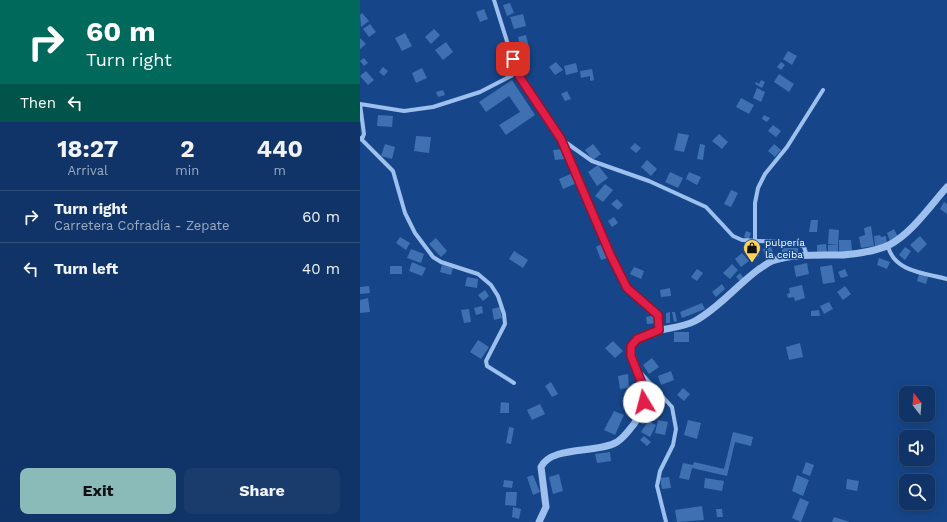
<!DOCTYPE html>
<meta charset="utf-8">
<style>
body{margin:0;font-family:"Work Sans",sans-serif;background:#193c6d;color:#f1f3f6;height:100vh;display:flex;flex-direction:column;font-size:15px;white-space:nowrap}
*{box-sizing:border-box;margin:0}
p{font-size:13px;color:#9caac0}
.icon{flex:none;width:22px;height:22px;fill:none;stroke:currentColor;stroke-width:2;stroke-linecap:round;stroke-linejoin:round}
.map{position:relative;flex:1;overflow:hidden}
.drawer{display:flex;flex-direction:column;background:#103467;width:360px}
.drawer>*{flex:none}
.top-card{background:#00695c;color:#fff;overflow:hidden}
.needle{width:26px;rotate:343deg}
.controls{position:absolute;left:539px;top:386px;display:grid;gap:8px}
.controls a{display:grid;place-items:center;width:36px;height:36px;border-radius:8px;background:#103467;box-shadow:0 2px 10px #0003,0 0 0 1px #304f7b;font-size:20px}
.pin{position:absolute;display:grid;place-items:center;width:34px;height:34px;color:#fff;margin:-17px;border-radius:8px;box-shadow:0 2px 6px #0006}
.me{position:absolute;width:44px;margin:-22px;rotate:352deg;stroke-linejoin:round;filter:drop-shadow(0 0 3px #0008)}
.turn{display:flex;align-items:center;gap:14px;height:84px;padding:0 20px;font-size:18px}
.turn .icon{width:52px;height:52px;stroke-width:2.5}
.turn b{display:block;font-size:28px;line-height:34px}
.then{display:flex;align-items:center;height:38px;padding:0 20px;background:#0003;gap:8px;font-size:15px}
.eta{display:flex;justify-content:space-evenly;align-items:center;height:68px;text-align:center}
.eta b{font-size:24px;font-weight:700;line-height:28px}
.primary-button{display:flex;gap:8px;margin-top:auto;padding:8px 20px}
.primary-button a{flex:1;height:46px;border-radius:8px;background:#8bbbb9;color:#111;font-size:16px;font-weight:700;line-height:46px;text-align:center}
.primary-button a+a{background:#193c6d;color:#f1f3f6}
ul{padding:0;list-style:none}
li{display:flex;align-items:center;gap:12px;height:52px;padding:0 20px;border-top:1px solid #304f7b}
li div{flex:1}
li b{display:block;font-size:15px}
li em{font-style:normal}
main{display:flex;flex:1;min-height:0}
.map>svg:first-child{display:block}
</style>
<main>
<section class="drawer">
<div class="top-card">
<div class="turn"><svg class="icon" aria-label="right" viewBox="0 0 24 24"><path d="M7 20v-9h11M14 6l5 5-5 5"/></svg><div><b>60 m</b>Turn right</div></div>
<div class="then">Then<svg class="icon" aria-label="left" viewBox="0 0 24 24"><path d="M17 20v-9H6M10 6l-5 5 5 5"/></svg></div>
</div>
<div class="eta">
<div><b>18:27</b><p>Arrival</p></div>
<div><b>2</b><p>min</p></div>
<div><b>440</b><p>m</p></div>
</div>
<ul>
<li><svg class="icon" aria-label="right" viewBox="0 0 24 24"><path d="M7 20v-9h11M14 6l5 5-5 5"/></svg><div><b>Turn right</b><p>Carretera Cofradía - Zepate</p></div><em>60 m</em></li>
<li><svg class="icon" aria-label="left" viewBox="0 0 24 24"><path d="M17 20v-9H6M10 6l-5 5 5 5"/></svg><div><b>Turn left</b></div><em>40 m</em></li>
</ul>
<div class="primary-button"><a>Exit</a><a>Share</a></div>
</section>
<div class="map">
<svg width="587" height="522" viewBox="0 0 587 522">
<rect width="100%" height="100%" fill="#164689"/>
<path fill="#3e70b2" d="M150 3 154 13 147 16 143 5Z
M124 9 128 19 120 22 116 12Z
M2 13 9 21 1 27 0 15Z
M163 14 166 26 154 29 150 17Z
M10 24 16 32 9 37 3 29Z
M74 29 80 35 71 44 65 37Z
M45 33 52 46 42 51 35 38Z
M166 35 169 48 161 51 158 37Z
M0 38 6 44 0 49Z
M86 42 93 52 83 60 75 50Z
M428 51 437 56 432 65 423 59Z
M4 58 8 63 4 66 0 61Z
M196 62 203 70 195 75 189 67Z
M421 62 425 65 421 70 417 67Z
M216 63 218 72 206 75 204 66Z
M23 67 28 71 24 76 19 72Z
M62 68 67 78 56 83 52 73Z
M232 69 234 80 230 81V76L221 78 220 71Z
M6 71 14 80 8 85 0 76Z
M419 74 434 84 429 92 414 82Z
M152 80 175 115 146 135 139 125 160 112 149 96 126 112 119 102Z
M401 80 405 82 402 88 395 84 396 82 399 84Z
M397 88 405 92 401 102 393 98Z
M83 90 85 95 78 97 76 92Z
M207 91 211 99 205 101 201 94Z
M381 98 394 105 389 114 376 107Z
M18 115 33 116 32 127 17 126Z
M404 115 410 118 407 122 402 119Z
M413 125 421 131 416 137 408 131Z
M318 133 329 135 324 152 314 150Z
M359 134 368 142 362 149 352 141Z
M56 136 71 137 69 153 54 151Z
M275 143 281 148 276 153 270 148Z
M25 144 35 147 32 159 21 156Z
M233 144 241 154 233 160 225 150Z
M340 144 345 145 343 160 337 159Z
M414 144 421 150 415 157 408 151Z
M203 149 205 159 195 160 193 150Z
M287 160 297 169 291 176 281 167Z
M238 165 248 178 237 186 228 172Z
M310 172 323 178 318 188 305 182Z
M329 172 341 177 337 185 326 179Z
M213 173 217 183 203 189 199 179Z
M245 184 253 190 243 202 235 196Z
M371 190 378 193 371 207 364 204Z
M257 199 263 205 258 210 251 204Z
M584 202 587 204V214L580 209Z
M254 217 258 223 252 227 248 221Z
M451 220H458L457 232H449Z
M511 226 514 246 501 248 499 237 505 235 504 228Z
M469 229 479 230 478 245 468 244Z
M534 229 538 237 530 241 527 233Z
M386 231 391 233 389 239 384 237Z
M520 235 521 237 526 236 527 244 515 246 514 236Z
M560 236 567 244 558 253 550 245Z
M40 237 50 243 46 250 36 243Z
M76 238 87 251 81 257 69 244Z
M479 240H491L492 251H479Z
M244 243 250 257 241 260 236 247Z
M466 244 467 253 457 254V245Z
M468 245H478V254H468Z
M411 247 415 257 406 260 403 249Z
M545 247 551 251 545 260 539 255Z
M396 248 399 256 391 259 388 252Z
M422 248H438V256L422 257Z
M51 249 64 254 61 263 47 258Z
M154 251 168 260 163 268 149 259Z
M382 253 389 261 381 267 375 259Z
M519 258 530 262 527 269 517 265Z
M52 262 66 268 62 276 49 271Z
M447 263 449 274 436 277 434 266Z
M372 264 378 270 370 279 363 273Z
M82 265 93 268 91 275 80 272Z
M472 265 475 282 463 284 460 267Z
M30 266H42V274H30Z
M274 267 284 271 281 279 270 274Z
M337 269 343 273 337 281 331 277Z
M485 269 488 276 481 278 478 272Z
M380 273 384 278 380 281 376 277Z
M559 274 568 277 566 284 557 281Z
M107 277 118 279 117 288 105 286Z
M362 284 365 289 356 297 352 292Z
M442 285 445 298 435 301 434 297 428 298 427 294 430 293 429 288Z
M9 286 10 293 0 294V287Z
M485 286 491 294 483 300 477 292Z
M310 288 311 296 301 297 300 290Z
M125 290 129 296 123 301 118 295Z
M8 298 10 312 0 313V300Z
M469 302 473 309 464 314 460 306Z
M342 303 345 309 322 318 320 312Z
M122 306 123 313 116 315 114 308Z
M140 307 142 318 134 320 132 309Z
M109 309 111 322 104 323 101 310Z
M459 310 460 316H451V311Z
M310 312V323H306V313Z
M312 312H315L317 321 314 322Z
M297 315 298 323 287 324 286 317Z
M314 332H329V342H314Z
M118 340 129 347 121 359 110 352Z
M253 341 263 351 255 358 245 348Z
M440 343 443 357 429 360 426 347Z
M292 358 299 367 289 374 283 365Z
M311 371 314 380 301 385 298 376Z
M268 374 269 388 260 389 258 376Z
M191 382 198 394 192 397 185 386Z
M323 388 330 394 324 401 317 395Z
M297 390 298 399 289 400 288 391Z
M290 400 299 401 298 407H290Z
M141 402 149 403V413H140Z
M180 404 185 414 172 420 167 410Z
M254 411 264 415 255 435 244 430Z
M298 420 308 422 305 435 295 433Z
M328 420 341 423 337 439 324 435Z
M288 421 296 425 290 437 281 432Z
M149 427 154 428 151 444 146 443Z
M373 432 393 437 391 446 375 442 367 476 332 468 329 480 319 478 323 463 333 465 334 462 364 469Z
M284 436 291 442 287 446 280 440Z
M250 452 251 461 237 463 235 454Z
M446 462 454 465 450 476 442 473Z
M199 474 203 491 193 494 189 477Z
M173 475 180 492 173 495 167 477Z
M437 475 449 480 443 496 432 491Z
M309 477 311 488 302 489 300 478Z
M345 478 364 481 362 491 344 488Z
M487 479 499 481 497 491 486 489Z
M144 480 153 481 152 488 143 487Z
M146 492H157L156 506 145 505Z
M440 498 449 502 441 522 432 518Z
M342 506 344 520 317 522 315 510Z
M153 507 161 509 159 519 152 517Z
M356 509H362L363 517H357Z
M474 517 490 522H472Z"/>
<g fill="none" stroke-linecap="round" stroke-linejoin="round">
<path stroke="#9dc0ee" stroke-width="4" d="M134 0 157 73 201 139 232 161 289 181 346 207 373 236 382 240 436 243 444 247 447 256
M0 104 44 111 73 107 120 92 157 73
M0 104 4 134 2 139
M0 138 33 171 45 213 55 233 73 257 81 262 118 274 131 285 138 296 144 314 145 324 126 361 127 366 154 383
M202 140 250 254 267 288 297 315 299 330
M395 242V203L398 188 405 174 427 147 463 90
M528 246C534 272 565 273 587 279
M279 371 312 407 316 429 313 445 300 471 297 486 306 522"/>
<path stroke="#9dc0ee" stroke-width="7" d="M179 522 186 507 181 467C192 445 237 454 257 442 265 437 269 430 274 424 278 418 283 409 284 402 286 382 271 365 271 346 289 325 314 332 335 321 359 308 377 285 399 269 403 267 407 263 412 261 432 254 457 255 478 255 491 255 517 251 529 245 552 233 570 206 587 187"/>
</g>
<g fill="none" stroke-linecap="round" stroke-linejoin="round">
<defs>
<path id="route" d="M153 59 157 73 201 139 250 254 267 288 298 315 299 330 277 339 271 346V356L282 384 284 402"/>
</defs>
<use href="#route" stroke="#92132f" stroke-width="10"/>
<use href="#route" stroke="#e11d48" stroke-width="7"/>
</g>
<defs>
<symbol id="shop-pin" viewBox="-11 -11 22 30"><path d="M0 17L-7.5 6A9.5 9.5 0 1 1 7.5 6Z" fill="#ffd35b" stroke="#164689"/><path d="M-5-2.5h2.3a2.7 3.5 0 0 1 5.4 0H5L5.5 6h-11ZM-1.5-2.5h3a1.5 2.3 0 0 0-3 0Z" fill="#111"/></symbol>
</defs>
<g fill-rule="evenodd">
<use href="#shop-pin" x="382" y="238" width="20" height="27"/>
</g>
<g text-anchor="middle" stroke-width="3" stroke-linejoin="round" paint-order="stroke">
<g font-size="10" fill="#fff" stroke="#164689" text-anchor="start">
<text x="405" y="246">pulpería<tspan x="405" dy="12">la ceiba</tspan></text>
</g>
</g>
</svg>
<div class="controls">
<a><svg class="needle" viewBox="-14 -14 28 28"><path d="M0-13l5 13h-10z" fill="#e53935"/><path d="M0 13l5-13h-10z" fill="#9caac0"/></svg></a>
<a><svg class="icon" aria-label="sound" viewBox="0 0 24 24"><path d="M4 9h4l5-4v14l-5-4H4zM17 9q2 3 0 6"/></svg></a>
<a><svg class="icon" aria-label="search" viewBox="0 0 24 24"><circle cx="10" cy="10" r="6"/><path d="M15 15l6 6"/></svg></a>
</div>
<div class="pin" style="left:153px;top:59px;background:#d93025"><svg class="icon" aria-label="arrive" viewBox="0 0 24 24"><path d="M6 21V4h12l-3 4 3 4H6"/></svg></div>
<svg class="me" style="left:284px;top:402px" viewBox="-20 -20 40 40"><circle r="19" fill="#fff"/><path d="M0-13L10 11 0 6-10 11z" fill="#e11d48"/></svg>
</div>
</main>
